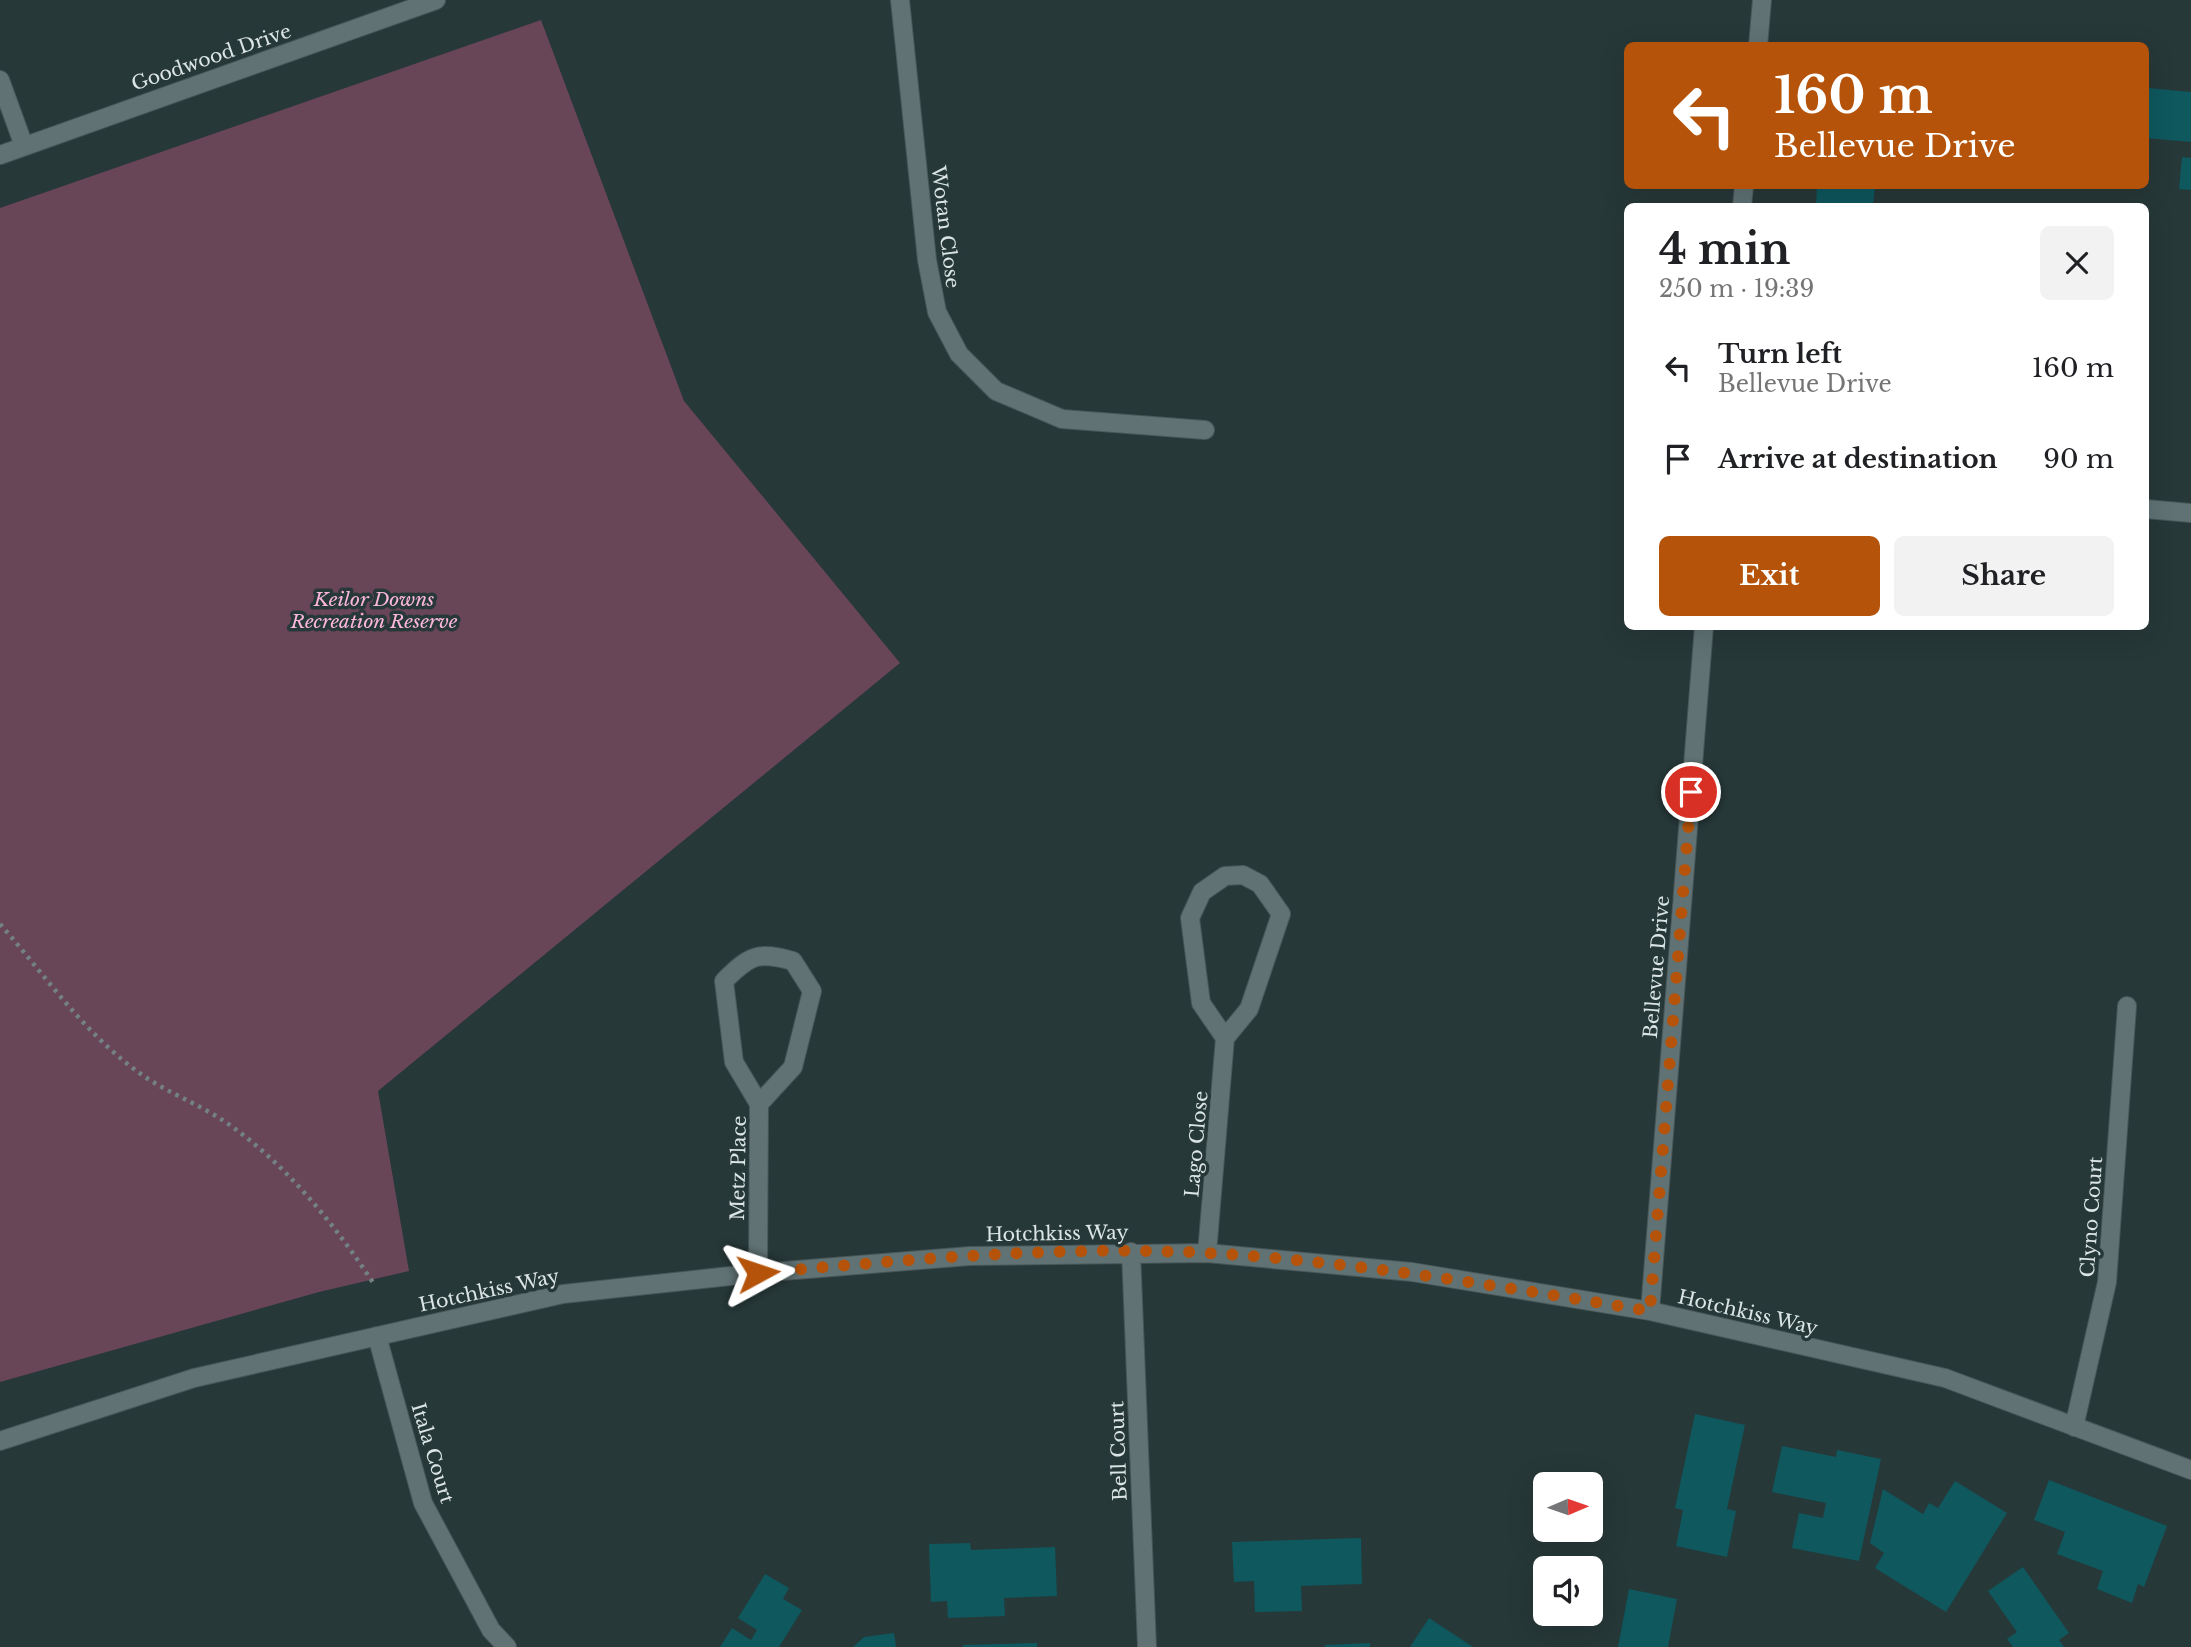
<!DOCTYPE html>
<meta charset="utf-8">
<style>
body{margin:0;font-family:"Libre Baskerville",serif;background:#f2f2f2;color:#202124;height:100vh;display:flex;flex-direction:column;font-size:26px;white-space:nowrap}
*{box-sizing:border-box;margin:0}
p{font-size:23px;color:#757577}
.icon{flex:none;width:38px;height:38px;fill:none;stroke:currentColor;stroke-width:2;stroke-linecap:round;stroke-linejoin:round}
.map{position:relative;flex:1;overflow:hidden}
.panel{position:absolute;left:1624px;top:203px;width:525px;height:427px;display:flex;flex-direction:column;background:#fff;border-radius:10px;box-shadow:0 7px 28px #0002}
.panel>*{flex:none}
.hud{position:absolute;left:1624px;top:42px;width:525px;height:147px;border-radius:10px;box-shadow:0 7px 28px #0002;background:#b45309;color:#fff;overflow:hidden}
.needle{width:46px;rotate:88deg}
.fabs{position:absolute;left:1533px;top:1472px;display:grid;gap:14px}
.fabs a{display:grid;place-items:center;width:70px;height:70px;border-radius:10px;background:#fff;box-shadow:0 7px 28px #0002;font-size:35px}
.pin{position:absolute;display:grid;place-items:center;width:60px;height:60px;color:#fff;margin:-30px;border:4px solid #fff;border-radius:50%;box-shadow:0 2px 7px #0007}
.me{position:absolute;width:77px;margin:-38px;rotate:85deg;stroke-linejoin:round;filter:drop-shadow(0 0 5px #0008)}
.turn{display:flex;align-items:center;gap:24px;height:147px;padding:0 35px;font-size:32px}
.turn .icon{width:91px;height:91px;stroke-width:2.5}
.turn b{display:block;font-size:49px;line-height:60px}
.round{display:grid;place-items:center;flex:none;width:74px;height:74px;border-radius:10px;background:#f2f2f2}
.overview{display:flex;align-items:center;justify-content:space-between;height:119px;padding:0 35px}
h1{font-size:42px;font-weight:800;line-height:52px}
.cta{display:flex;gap:14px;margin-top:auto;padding:14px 35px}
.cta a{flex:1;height:80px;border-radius:10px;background:#b45309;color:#fff;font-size:28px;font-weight:800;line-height:80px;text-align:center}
.cta a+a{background:#f2f2f2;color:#202124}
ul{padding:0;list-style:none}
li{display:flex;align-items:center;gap:21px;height:91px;padding:0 35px}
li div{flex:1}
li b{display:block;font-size:26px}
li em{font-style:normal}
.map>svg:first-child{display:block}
</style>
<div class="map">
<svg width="2191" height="1647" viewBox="0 0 2191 1647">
<rect width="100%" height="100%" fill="#273839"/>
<path fill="#694558" d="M541 20 684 401 900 663 378 1091 409 1271 319 1292 0 1382V208Z"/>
<path fill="#0e585e" d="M2148 88 2191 92V142L2146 138Z
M2182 157 2191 158V190L2179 189Z
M1817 186H1875L1873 206H1816Z
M1695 1414 1745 1425 1727 1509 1736 1511 1727 1557 1676 1546 1683 1510 1675 1508Z
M1782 1446 1836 1457 1837 1450 1881 1459 1859 1561 1792 1548 1799 1513 1823 1518 1826 1503 1772 1492Z
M2049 1480 2167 1526 2144 1587 2138 1584 2132 1603 2097 1589 2103 1571 2057 1554 2065 1532 2034 1520Z
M1955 1481 2007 1513 1946 1612 1875 1568 1884 1553 1870 1543 1883 1489 1923 1514 1929 1503 1938 1508Z
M1361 1538 1362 1584 1301 1586 1302 1611 1255 1612 1254 1581 1234 1582 1232 1542Z
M970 1543 971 1550 1055 1547 1057 1596 1004 1598 1005 1616 948 1618 947 1601 931 1602 929 1544Z
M2023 1567 2069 1633 2059 1640 2064 1647H2013L2007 1639 2017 1632 1988 1591Z
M765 1574 789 1588 783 1599 802 1610 779 1647H720L732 1628 751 1640 757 1630 738 1618Z
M1629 1589 1677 1599 1668 1647H1618Z
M1429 1618 1473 1647H1410Z
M894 1633 896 1647H853L864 1637Z
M1037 1643V1647H963V1645Z
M1370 1643V1647H1325V1645Z"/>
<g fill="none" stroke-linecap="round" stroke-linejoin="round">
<defs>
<path id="minor" d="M900 0 927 260 937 312 959 354 996 391 1062 419 1205 430
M1758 46 1762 0
M0 80 24 146
M0 155 436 0
M1742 206 1744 186
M2146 509 2191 513
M1131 1252 1147 1647
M1207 1253 1225 1038 1249 1009 1281 914 1260 884 1243 875 1225 876 1202 892 1190 918 1201 1003 1225 1038
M758 1273 759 1104 734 1062 724 981C750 955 758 951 793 961L812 991 793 1067 759 1104
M1650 1311 1704 626
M377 1336 423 1503 491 1630 507 1647
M2074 1427 2107 1282 2127 1006
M0 1441 194 1378 563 1294 758 1273 970 1256 1207 1253 1412 1272 1650 1311 1945 1378 2191 1470"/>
</defs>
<use href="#minor" stroke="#485658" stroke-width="20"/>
<path stroke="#738182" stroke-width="4.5" stroke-dasharray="3.5 5" stroke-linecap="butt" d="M0 924C44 974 81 1029 134 1069 162 1091 198 1103 227 1123 286 1164 335 1225 374 1284"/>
<use href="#minor" stroke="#607274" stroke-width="18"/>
</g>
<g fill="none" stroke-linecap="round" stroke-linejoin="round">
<path stroke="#b45309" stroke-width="12" stroke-dasharray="0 21.6" d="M758 1273C907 1260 1058 1245 1208 1253 1357 1262 1503 1287 1650 1311L1691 792"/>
</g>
<g text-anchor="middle" stroke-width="7" stroke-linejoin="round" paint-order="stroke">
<g font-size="19" fill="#dbe5e6" stroke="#273839">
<text transform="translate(211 57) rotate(-19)" y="7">Goodwood Drive</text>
<text transform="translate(946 227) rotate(83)" y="7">Wotan Close</text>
<text transform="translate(1656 967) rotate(-85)" y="7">Bellevue Drive</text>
<text transform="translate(1196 1144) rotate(-85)" y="7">Lago Close</text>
<text transform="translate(738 1168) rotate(-89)" y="7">Metz Place</text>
<text transform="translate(2091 1217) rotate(-86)" y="7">Clyno Court</text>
<text transform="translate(1057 1233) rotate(-1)" y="7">Hotchkiss Way</text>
<text transform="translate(489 1290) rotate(-12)" y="7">Hotchkiss Way</text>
<text transform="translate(1748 1312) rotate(13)" y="7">Hotchkiss Way</text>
<text transform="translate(1118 1451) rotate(-92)" y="7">Bell Court</text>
<text transform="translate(433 1453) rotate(73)" y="7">Itala Court</text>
</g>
<g font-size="19" font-style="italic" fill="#fcb7db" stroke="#273839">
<text x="374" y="606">Keilor Downs<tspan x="374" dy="22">Recreation Reserve</tspan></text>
</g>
</g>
</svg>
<div class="fabs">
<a><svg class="needle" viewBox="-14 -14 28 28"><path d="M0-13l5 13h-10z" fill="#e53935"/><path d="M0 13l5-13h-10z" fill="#757577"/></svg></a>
<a><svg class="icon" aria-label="sound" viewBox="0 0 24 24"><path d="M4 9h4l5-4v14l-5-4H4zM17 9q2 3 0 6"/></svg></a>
</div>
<div class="pin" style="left:1691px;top:792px;background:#d93025"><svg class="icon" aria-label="arrive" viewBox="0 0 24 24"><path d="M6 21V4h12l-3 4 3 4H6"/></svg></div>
<svg class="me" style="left:758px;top:1273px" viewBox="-20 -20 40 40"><path d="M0-17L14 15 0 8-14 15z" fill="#b45309" stroke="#fff" stroke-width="4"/></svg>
<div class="hud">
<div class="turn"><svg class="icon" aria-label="left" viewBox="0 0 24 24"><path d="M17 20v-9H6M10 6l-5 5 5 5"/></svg><div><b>160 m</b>Bellevue Drive</div></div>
</div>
<section class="panel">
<div class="overview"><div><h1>4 min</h1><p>250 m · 19:39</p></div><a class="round"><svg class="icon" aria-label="close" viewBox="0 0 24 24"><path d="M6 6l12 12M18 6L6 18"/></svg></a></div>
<ul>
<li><svg class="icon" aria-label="left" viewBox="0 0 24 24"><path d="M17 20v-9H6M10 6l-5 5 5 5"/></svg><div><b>Turn left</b><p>Bellevue Drive</p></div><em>160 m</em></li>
<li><svg class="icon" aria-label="arrive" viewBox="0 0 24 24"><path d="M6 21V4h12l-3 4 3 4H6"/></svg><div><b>Arrive at destination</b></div><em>90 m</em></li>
</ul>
<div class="cta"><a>Exit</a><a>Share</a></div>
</section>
</div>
